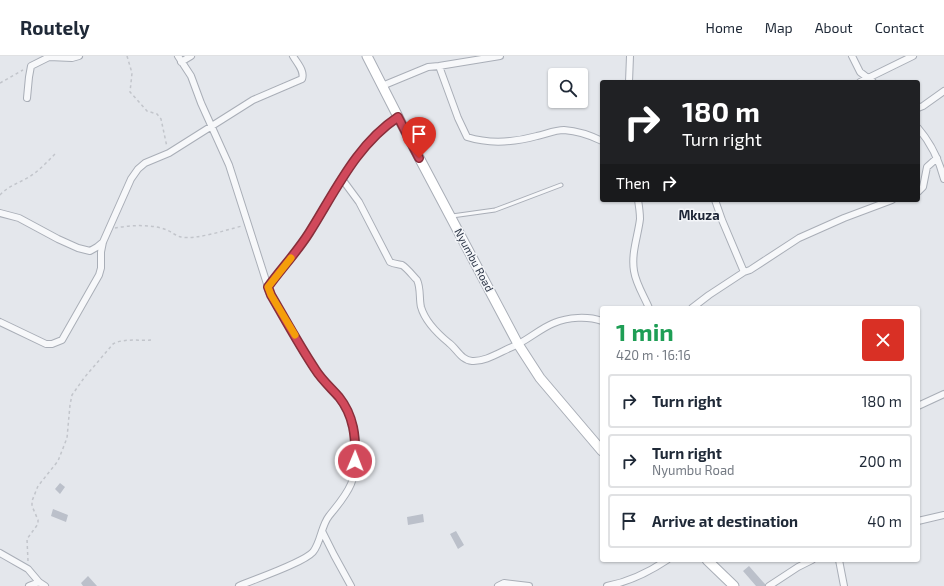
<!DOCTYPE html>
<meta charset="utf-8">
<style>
body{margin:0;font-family:"Exo 2",sans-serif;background:#f2f2f3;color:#1f2937;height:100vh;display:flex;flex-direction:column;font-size:15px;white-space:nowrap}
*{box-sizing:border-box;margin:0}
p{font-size:13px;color:#747a83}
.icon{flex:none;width:22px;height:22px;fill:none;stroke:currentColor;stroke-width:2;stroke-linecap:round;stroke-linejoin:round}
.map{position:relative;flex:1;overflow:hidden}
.details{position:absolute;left:600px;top:250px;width:320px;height:256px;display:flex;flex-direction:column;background:#fff;border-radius:4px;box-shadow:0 1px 3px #0004}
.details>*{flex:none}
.top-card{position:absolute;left:600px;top:24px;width:320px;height:122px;border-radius:4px;box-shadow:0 1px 3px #0004;background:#202124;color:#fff;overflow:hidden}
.controls{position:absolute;left:548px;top:12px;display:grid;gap:8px}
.controls a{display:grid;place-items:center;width:40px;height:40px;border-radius:4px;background:#fff;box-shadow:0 1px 3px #0004;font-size:20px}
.pin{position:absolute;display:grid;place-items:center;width:34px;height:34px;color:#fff;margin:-41px -17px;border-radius:50% 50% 50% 0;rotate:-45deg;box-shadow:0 0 4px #0007}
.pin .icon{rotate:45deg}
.me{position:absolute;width:44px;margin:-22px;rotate:1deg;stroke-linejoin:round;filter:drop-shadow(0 0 3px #0008)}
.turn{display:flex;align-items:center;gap:14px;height:84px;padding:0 16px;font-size:18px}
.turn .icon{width:52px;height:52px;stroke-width:2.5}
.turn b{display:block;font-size:28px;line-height:34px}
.then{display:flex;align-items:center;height:38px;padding:0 16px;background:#0003;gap:8px;font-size:15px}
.round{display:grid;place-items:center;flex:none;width:42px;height:42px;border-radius:4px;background:#f2f2f3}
.head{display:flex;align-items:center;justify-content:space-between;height:68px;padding:0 16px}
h1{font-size:24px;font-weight:700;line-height:30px;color:#1e9e55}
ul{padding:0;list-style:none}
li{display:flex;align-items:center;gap:12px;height:54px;margin:0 8px 6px;padding:0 8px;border:2px solid #e0e1e3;border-radius:4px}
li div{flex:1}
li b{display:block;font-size:15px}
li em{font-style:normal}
header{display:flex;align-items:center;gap:24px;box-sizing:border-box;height:56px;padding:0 20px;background:#fff;border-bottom:1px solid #e0e1e3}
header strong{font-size:19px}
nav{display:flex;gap:22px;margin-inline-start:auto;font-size:14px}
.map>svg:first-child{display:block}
</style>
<header>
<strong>Routely</strong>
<nav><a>Home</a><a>Map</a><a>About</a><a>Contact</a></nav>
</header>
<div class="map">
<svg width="944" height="530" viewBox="0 0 944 530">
<rect width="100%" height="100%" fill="#e4e7ec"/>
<path fill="#bbc0ca" d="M60 427 65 431 60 438 55 433Z
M53 453 68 459 66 466 51 460Z
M423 458 424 466 408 469 407 461Z
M456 475 464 489 458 493 450 478Z
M749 510 765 528V530H756L743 515Z
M88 520 97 530H83L81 527Z"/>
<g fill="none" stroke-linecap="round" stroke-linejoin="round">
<defs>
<path id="lane" d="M452 160 495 154 561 129"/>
<path id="street" d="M178 0 191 20 201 47 229 109 268 231
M852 0 860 16 873 26
M181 6 191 0
M439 10 458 62 467 81C489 88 515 86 537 80 546 78 555 74 564 74 578 75 590 79 602 85
M629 26 630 0
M860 26 913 0
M382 30 428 11 439 10 500 0
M27 42 29 21 31 10 49 1 72 2 79 0
M918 52 923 50 944 35
M918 72C931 87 939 104 944 123
M342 123 359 146 390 206C394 208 398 208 402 209 407 212 413 220 417 224 421 232 419 243 421 251 425 265 438 278 449 287 457 293 461 304 472 305 485 306 500 296 512 291 527 285 539 273 554 267 568 261 588 260 602 265
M918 136 923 131 927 111 937 102
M638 144C639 150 640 156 640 163 638 180 631 197 634 215 636 228 644 240 649 252
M715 144 722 164 744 216
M0 157 19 162 58 183 78 192 90 195 97 191 103 186
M692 252 709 239 744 216 750 214 799 182 844 162 892 144
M0 266 46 288H52L62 284 99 219 101 212V196L103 186 131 123 138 113 145 107 169 97 253 44 302 23C305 15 297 7 293 0
M918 350 944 338
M918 465 944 459
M322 475 334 499 351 530
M0 497 28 513 39 526
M839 504 844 530
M29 530 39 526 45 530
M239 530C255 523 303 507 313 496 321 486 321 470 329 460 337 450 346 440 351 428 359 410 357 371 347 354 339 339 325 328 315 314 299 290 286 264 271 239L268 231C281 213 297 196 309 177 335 136 356 89 398 61
M498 530 504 527 529 530
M607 530C628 526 649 516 667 504
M769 530 798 511 812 504"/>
<path id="secondary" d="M367 0 414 92 518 288 540 322 602 395
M707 504 734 530"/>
</defs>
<use href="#lane" stroke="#a9aeb7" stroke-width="5"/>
<use href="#street" stroke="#a9aeb7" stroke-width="8"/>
<use href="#secondary" stroke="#a9aeb7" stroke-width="11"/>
<path stroke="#c2c5cb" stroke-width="1.5" stroke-dasharray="3 3" stroke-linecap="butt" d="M127 0 132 17 130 36 147 55 157 58 161 63 167 91
M0 27 23 14
M0 139C8 130 19 127 29 121 39 115 47 106 55 98
M115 172C131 169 152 168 167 174 172 176 176 180 181 181 196 184 226 174 242 170
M28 505 27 483 38 468V464L32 450V445L38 430 58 405 67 382 70 349 72 339 84 322 113 288C123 282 140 285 152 284"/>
<use href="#lane" stroke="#f7f8fa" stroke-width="3"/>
<use href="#street" stroke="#f7f8fa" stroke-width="6"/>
<use href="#secondary" stroke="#fff" stroke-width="9"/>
</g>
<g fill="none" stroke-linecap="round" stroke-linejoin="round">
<defs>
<path id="route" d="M355 405C356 381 354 360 339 341 331 332 321 323 315 313 299 289 285 263 271 239L268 231C281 213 297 196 309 177 335 136 356 89 398 61L419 102"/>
</defs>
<use href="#route" stroke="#882f3b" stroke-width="10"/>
<use href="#route" stroke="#d1495b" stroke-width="7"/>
<path stroke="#f59e0b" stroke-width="7" d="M291 202 268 231 271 239 295 279"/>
</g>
<g text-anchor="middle" stroke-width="3" stroke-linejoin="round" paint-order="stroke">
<g font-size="11" fill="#2b3445" stroke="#f4f6f9">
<text transform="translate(474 204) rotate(62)" y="4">Nyumbu Road</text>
</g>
<g font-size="13" font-weight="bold" fill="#1d2536" stroke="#f4f6f9">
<text x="699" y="164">Mkuza</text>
</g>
</g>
</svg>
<div class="controls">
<a><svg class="icon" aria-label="search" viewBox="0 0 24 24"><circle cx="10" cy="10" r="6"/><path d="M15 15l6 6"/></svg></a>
</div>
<div class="pin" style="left:419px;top:102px;background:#d93025"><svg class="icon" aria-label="arrive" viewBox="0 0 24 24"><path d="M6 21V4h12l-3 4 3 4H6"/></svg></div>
<svg class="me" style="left:355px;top:405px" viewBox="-20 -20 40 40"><circle r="17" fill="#d1495b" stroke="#fff" stroke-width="3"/><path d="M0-11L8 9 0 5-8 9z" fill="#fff"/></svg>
<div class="top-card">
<div class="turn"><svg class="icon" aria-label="right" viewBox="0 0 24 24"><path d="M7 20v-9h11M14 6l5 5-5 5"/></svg><div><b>180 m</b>Turn right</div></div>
<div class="then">Then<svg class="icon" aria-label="right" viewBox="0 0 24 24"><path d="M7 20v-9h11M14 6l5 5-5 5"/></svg></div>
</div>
<section class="details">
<div class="head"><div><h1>1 min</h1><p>420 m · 16:16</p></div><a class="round" style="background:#d93025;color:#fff"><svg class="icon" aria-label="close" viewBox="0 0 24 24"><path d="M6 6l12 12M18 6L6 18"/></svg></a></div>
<ul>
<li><svg class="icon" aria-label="right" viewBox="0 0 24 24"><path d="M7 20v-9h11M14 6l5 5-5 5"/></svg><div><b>Turn right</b></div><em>180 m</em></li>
<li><svg class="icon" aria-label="right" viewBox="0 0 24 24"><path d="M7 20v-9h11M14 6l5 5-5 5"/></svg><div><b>Turn right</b><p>Nyumbu Road</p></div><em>200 m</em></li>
<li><svg class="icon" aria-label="arrive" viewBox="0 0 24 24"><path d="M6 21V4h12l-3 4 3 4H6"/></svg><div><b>Arrive at destination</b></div><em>40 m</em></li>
</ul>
</section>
</div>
